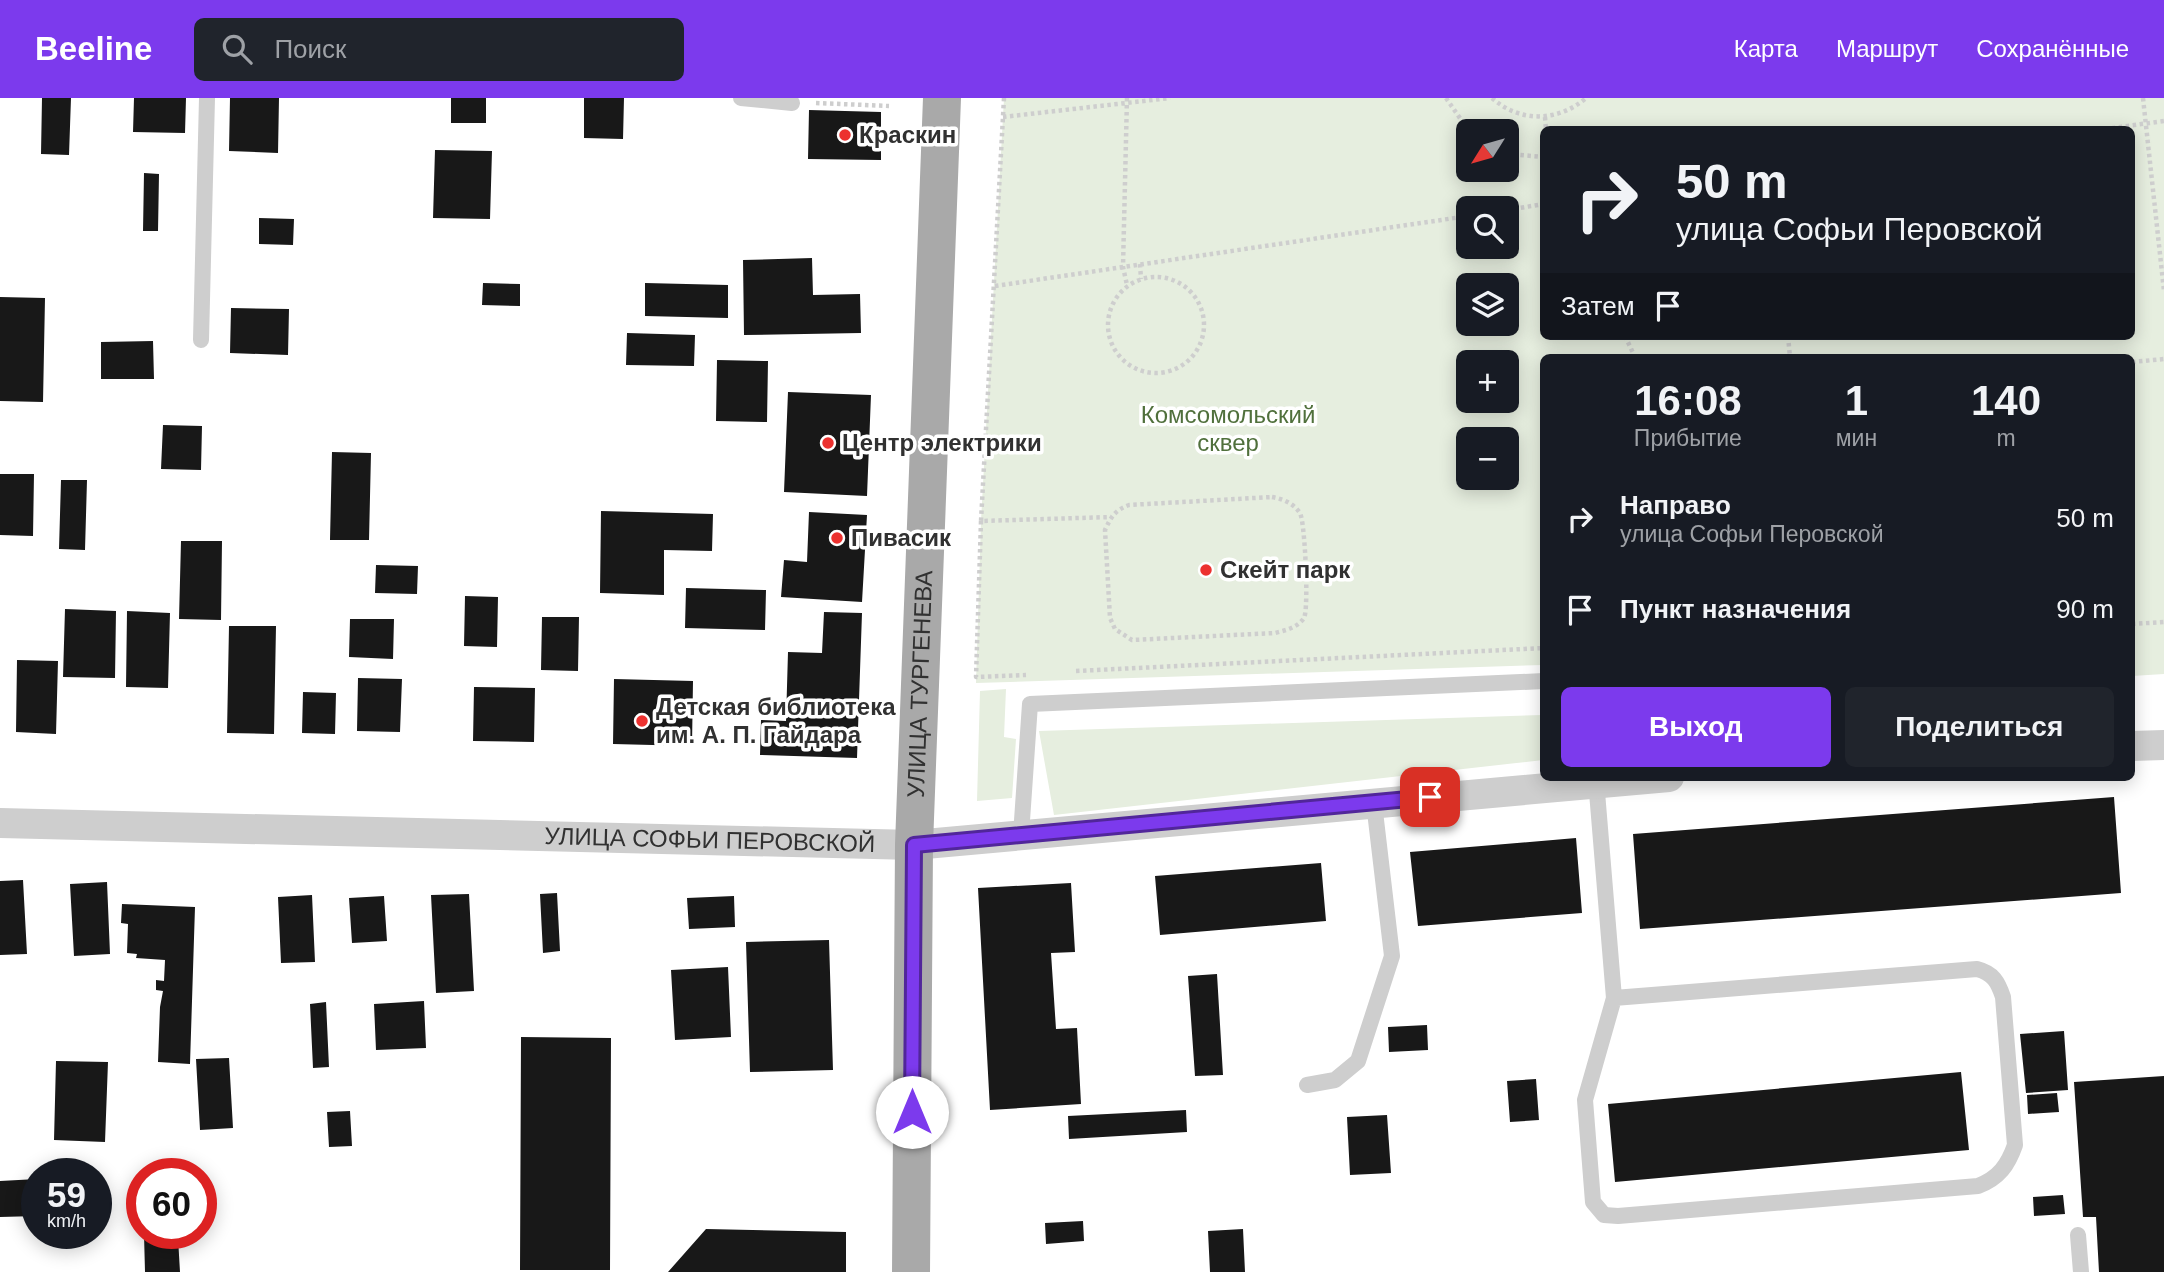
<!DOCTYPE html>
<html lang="ru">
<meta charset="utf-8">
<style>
body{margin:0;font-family:Helvetica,sans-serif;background:#20242c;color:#f1f3f6;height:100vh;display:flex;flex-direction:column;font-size:26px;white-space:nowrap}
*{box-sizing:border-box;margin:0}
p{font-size:23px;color:#9ea1a6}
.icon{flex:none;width:38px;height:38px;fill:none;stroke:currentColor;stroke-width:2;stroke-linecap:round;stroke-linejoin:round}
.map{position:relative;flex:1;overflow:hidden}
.details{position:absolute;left:1540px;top:256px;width:595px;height:427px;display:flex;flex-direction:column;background:#171b24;border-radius:10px;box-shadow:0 4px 18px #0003}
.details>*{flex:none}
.hud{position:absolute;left:1540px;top:28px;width:595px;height:214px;border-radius:10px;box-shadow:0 4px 18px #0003;background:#171b24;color:#f1f3f6;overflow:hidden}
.needle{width:46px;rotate:233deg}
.fabs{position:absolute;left:1456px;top:21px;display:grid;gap:14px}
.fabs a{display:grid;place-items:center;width:63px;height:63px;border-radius:10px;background:#171b24;box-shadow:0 4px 18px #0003;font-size:35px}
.speed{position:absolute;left:21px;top:1060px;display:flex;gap:14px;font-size:35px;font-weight:700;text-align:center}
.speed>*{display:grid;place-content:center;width:91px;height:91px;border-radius:50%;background:#171b24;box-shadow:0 4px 18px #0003;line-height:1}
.speed small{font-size:18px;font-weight:400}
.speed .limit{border:10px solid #d22;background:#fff;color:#111}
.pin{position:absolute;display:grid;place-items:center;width:60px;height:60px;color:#fff;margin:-30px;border-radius:14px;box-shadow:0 4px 10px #0006}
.me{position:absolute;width:77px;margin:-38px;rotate:0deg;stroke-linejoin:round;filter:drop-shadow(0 0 5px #0008)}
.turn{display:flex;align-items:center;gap:24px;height:147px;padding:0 21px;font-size:32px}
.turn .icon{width:91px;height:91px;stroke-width:2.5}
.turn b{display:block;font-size:49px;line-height:60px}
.then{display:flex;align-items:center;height:66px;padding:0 21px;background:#0003;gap:14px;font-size:26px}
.eta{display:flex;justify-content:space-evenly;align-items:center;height:119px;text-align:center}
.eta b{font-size:42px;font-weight:700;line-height:49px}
.cta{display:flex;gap:14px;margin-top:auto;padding:14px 21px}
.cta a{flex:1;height:80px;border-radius:10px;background:#7c3aed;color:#fff;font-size:28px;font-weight:700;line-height:80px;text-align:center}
.cta a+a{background:#20242c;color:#f1f3f6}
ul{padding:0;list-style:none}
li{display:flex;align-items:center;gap:21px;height:91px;padding:0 21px}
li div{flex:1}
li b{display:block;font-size:26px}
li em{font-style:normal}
header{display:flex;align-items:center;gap:42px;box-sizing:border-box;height:98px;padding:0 35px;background:#7c3aed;color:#fff}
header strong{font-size:33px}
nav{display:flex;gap:38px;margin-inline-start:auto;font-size:24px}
.search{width:490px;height:63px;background:#20242c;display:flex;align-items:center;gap:18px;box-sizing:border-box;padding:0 24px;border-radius:10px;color:#9ea1a6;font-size:26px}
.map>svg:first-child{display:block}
</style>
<header>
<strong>Beeline</strong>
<div class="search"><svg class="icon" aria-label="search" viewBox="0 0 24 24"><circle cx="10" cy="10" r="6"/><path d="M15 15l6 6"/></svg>Поиск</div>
<nav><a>Карта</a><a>Маршрут</a><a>Сохранённые</a></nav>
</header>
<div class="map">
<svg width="2164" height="1174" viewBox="0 0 2164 1174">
<rect width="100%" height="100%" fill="#fff"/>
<path fill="#e6eedf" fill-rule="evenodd" d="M1004 0H2164V576L2132 578V259H1544L1543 567 976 585 981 423ZM1544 32H2132V238H1544ZM1468 33H1507V72H1468ZM1468 110H1507V149H1468ZM1468 187H1507V226H1468ZM1468 264H1507V303H1468ZM1468 341H1507V380H1468Z
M1006 591 1004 639 1016 641 1012 700 977 703 980 593Z
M1543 617V662L1054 717 1039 633Z"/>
<path fill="#181818" d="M42 0H71L69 57 41 56Z
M134 0H186L185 35 133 34Z
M230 0H279L278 55 229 53Z
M451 0H486V25H451Z
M584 0H624L623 41 584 40Z
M809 12 881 14V62L808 61Z
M435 52 492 53 490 121 433 120Z
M144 75 159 76 158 133H143Z
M259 120 294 121 293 147 259 146Z
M812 160 813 197 860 196 861 235 744 237 743 162Z
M483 185 520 186V208L482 207Z
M645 185 728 187V220L645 218Z
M0 199 45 200 43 304 0 303Z
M231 210 289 211 288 257 230 255Z
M627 235 695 237 694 268 626 267Z
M153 243 154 281H101V244Z
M717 262 768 263 767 324 716 323Z
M788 294 871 297 867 398 784 394Z
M163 327 202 328 201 372 161 371Z
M332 354 371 355 369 442H330Z
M0 376H34L33 438 0 437Z
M61 382H87L85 452 59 451Z
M601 413 713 416 712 453 664 452V497L600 495Z
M809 414 867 417 862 504 781 499 784 462 807 464Z
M181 443H222L221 522 179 521Z
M376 467 418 468 417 496 375 495Z
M686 490 766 492 765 532 685 530Z
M465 498 498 499 497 549 464 548Z
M65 511 116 513 115 580 63 579Z
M127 513 170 515 168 590 126 589Z
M824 514 862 515 857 660 760 657 761 622 786 623 788 554 822 555Z
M542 519H579L578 573 541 572Z
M350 521H394L393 561 349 559Z
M229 528H276L274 636 227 635Z
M17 562 58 563 56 636 16 634Z
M358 580 402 581 400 634 357 633Z
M614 581 693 583 692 648 613 646Z
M474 589 535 590 534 644 473 643Z
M303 594 336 595 335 636 302 635Z
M2114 699 2121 795 1640 831 1633 736Z
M1576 740 1582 815 1418 828 1410 754Z
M1321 765 1326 823 1160 837 1155 778Z
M23 782 27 856 0 857V783Z
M107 784 110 856 74 858 70 786Z
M1071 785 1075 854 1051 855 1056 931 1077 930 1081 1006 990 1012 978 790Z
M557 795 560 853 543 855 540 796Z
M469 796 474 893 436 895 431 797Z
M312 797 315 864 281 865 278 799Z
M384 798 387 843 352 845 349 800Z
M734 798 735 829 689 831 687 800Z
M122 806 195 809 190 966 158 964 160 909 163 893 156 892V882L164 883 165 862 136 860 137 856 127 855 128 826 121 825Z
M829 842 833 972 750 974 746 844Z
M728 869 731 939 675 942 671 872Z
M1217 876 1223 977 1195 978 1188 878Z
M424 903 426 950 376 952 374 906Z
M326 904 329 969 313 970 310 906Z
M1427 927 1428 952 1389 954 1388 929Z
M2064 933 2068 992 2026 995 2020 936Z
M521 939 611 940 610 1172H520Z
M229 960 233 1030 200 1032 196 961Z
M56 963 108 964 105 1044 54 1042Z
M1961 974 1969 1052 1615 1084 1608 1006Z
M2164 978V1174H2099L2096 1119H2083L2074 984Z
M1536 981 1539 1022 1510 1024 1507 983Z
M2057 995 2059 1014 2028 1016 2027 997Z
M1186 1012 1187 1034 1069 1041 1068 1018Z
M350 1013 352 1048 329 1049 327 1014Z
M1387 1017 1391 1075 1350 1077 1347 1019Z
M37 1081V1118L0 1119V1083Z
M2063 1097 2065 1116 2034 1118 2033 1099Z
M1083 1123 1084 1143 1046 1146 1045 1125Z
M706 1131 846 1134V1174H668Z
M1243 1131 1245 1174H1210L1208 1133Z
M144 1136H192V1139L178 1140 180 1174H145Z"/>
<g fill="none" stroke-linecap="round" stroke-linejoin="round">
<path stroke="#cecece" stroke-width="4.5" stroke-dasharray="3.5 3.5" stroke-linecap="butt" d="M1004 0 981 423 1111 419
M1127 0 1123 169 1127 187
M1446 0 1464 26 1472 33
M1492 0C1520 25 1558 24 1586 0
M2143 0 2164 193
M816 5 889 8
M1003 19 1170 0
M1545 19 1546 32
M2098 32 2164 23
M1507 53 1520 57 1544 59
M1507 112 1544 106
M1140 166 1141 181
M1108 227a48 48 0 1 1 96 0a48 48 0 1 1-96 0Z
M995 188 1468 118
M1625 238 1635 259
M1788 238 1790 259
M2132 264 2164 261
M1272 399C1283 401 1293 405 1300 415 1305 424 1309 511 1304 520 1297 530 1286 532 1275 535L1132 542 1115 531 1110 520 1105 432C1111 419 1115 412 1129 407Z
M981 423 976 579 1026 577
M2132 526 2164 524
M1076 573 1544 550"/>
<path stroke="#cecece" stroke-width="16" d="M741 0 792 5
M201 242 207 0
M1596 682 1614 900 1585 1002 1593 1104 1604 1117 1618 1118 1978 1088C1999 1080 2008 1067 2015 1047L2003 899C1998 884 1993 875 1977 871L1614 900
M1021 737 1030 606 1544 583
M1307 987 1335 982 1358 963 1392 858 1374 705
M2078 1137 2081 1174"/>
<g stroke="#cecece" stroke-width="30">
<path d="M2132 648 2164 647"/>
<path id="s1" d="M0 725 914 747 1669 679"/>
</g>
<path stroke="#a9a9a9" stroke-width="38" id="s2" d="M911 1174 914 747 942 0"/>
</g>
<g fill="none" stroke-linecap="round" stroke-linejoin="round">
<defs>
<path id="route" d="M912 1014 914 747 1430 699"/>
</defs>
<use href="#route" stroke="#51269a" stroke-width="18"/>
<use href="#route" stroke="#7c3aed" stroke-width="12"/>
</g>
<g fill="#ec312f" stroke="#fff" stroke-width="2.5">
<circle cx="845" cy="37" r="7"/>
<circle cx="828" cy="345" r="7"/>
<circle cx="837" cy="440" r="7"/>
<circle cx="1206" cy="472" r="7"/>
<circle cx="642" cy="623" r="7"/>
</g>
<g text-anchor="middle" stroke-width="7" stroke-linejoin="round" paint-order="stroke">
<g font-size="24" font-weight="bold" fill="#313131" stroke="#fff" text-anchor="start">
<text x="859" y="45">Краскин</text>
<text x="842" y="353">Центр электрики</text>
<text x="851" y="448">Пивасик</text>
<text x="1220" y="480">Скейт парк</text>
<text x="656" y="617">Детская библиотека<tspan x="656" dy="28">им. А. П. Гайдара</tspan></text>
</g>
<g font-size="24" fill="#50703c" stroke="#fff">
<text x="1228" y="325">Комсомольский<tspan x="1228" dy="28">сквер</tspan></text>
</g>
<g font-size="24" fill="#313131" stroke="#fff">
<text dy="8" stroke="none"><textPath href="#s2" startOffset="588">УЛИЦА ТУРГЕНЕВА</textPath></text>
<text dy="8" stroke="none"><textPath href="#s1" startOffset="710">УЛИЦА СОФЬИ ПЕРОВСКОЙ</textPath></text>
</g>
</g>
</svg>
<div class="fabs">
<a><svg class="needle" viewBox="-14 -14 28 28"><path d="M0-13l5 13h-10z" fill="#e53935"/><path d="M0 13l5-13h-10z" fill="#9ea1a6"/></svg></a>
<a><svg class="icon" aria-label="search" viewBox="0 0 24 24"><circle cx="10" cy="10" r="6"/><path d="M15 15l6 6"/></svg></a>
<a><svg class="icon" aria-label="layers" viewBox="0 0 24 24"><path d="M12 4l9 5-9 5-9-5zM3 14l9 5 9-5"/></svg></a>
<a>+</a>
<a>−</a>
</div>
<div class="speed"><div>59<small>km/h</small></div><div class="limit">60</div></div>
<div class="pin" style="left:1430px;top:699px;background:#d93025"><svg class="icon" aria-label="arrive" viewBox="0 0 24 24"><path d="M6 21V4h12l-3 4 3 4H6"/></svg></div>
<svg class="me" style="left:912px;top:1014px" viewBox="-20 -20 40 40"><circle r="19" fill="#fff"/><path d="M0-13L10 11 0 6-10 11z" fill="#7c3aed"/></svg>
<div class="hud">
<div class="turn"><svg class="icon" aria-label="right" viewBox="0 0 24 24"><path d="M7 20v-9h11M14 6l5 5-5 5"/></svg><div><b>50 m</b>улица Софьи Перовской</div></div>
<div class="then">Затем<svg class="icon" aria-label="arrive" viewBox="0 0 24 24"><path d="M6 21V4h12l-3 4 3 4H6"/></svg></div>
</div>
<section class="details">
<div class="eta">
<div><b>16:08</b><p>Прибытие</p></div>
<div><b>1</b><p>мин</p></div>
<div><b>140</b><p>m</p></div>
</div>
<ul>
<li><svg class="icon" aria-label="right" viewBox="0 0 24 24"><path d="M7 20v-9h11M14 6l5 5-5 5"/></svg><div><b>Направо</b><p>улица Софьи Перовской</p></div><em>50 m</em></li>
<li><svg class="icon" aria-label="arrive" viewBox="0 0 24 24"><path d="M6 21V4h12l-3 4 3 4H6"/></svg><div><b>Пункт назначения</b></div><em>90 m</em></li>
</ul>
<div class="cta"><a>Выход</a><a>Поделиться</a></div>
</section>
</div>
